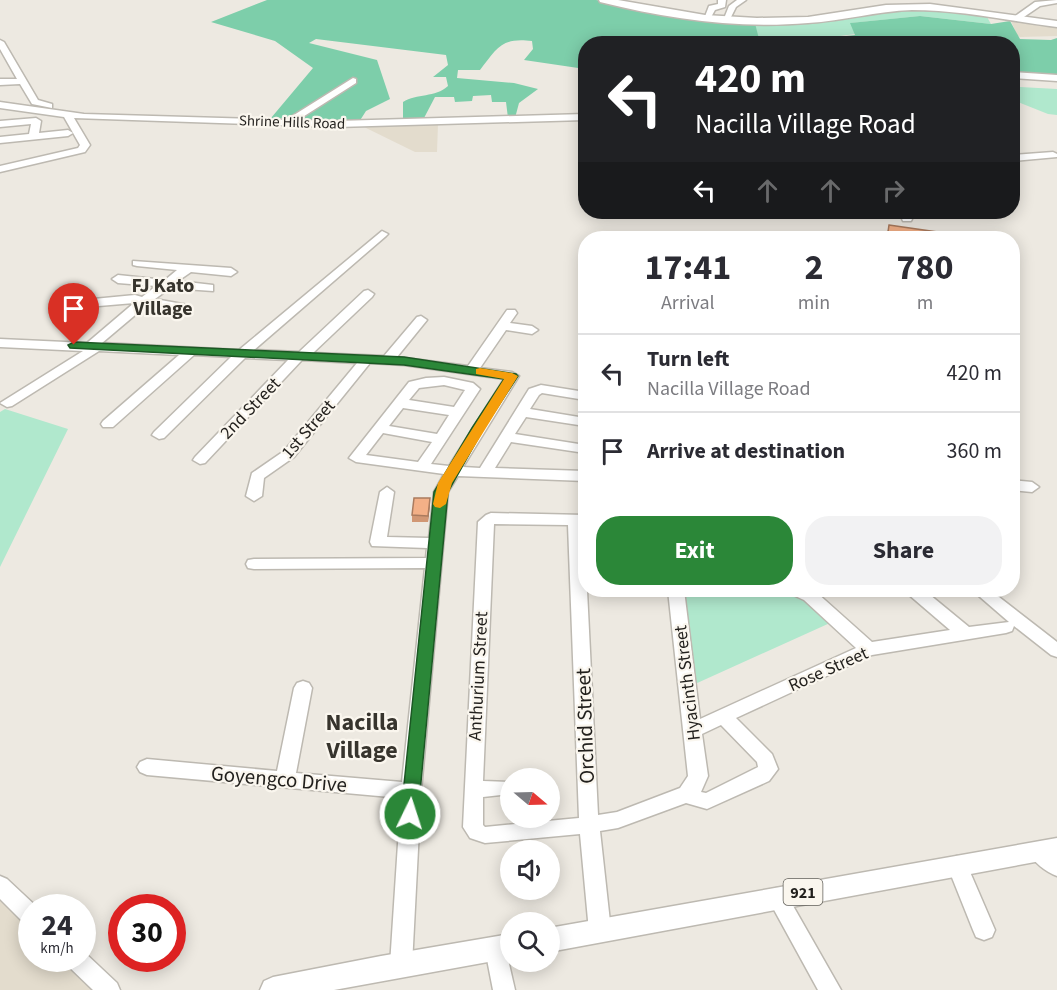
<!DOCTYPE html>
<style>
body{margin:0;font-family:"Source Sans 3",sans-serif;background:#f2f2f3;color:#2b2b33;height:100vh;display:flex;flex-direction:column;font-size:22px;white-space:nowrap}
*{box-sizing:border-box;margin:0}
p{font-size:20px;color:#7c7c81}
.icon{flex:none;width:33px;height:33px;fill:none;stroke:currentColor;stroke-width:2;stroke-linecap:round;stroke-linejoin:round}
.map{position:relative;flex:1;overflow:hidden}
.drawer{position:absolute;left:578px;top:231px;width:442px;height:366px;display:flex;flex-direction:column;background:#fff;border-radius:24px;box-shadow:0 3px 15px #0003}
.drawer>*{flex:none}
.guide{position:absolute;left:578px;top:36px;width:442px;height:183px;border-radius:24px;box-shadow:0 3px 15px #0003;background:#202124;color:#fff;overflow:hidden}
.needle{width:39px;rotate:109deg}
.tools{position:absolute;left:500px;top:768px;display:grid;gap:12px}
.tools a{display:grid;place-items:center;width:60px;height:60px;border-radius:50%;background:#fff;box-shadow:0 3px 15px #0003;font-size:30px}
.speed{position:absolute;left:18px;top:894px;display:flex;gap:12px;font-size:30px;font-weight:700;text-align:center}
.speed>*{display:grid;place-content:center;width:78px;height:78px;border-radius:50%;background:#fff;box-shadow:0 3px 15px #0003;line-height:1}
.speed small{font-size:15px;font-weight:400}
.speed .limit{border:9px solid #d22;background:#fff;color:#111}
.pin{position:absolute;display:grid;place-items:center;width:51px;height:51px;color:#fff;margin:-62px -26px;border-radius:50% 50% 50% 0;rotate:-45deg;box-shadow:0 0 6px #0007}
.pin .icon{rotate:45deg}
.me{position:absolute;width:66px;margin:-33px;rotate:4deg;stroke-linejoin:round;filter:drop-shadow(0 0 4px #0008)}
.turn{display:flex;align-items:center;gap:21px;height:126px;padding:0 18px;font-size:27px}
.turn .icon{width:78px;height:78px;stroke-width:2.5}
.turn b{display:block;font-size:42px;line-height:51px}
.lanes{display:flex;align-items:center;height:57px;padding:0 18px;background:#0003;justify-content:center;gap:30px;direction:ltr}
.lanes .off{opacity:.35}
.eta{display:flex;justify-content:space-evenly;align-items:center;height:102px;text-align:center}
.eta b{font-size:36px;font-weight:700;line-height:42px}
.primary-button{display:flex;gap:12px;margin-top:auto;padding:12px 18px}
.primary-button a{flex:1;height:69px;border-radius:24px;background:#2b8738;color:#fff;font-size:24px;font-weight:700;line-height:69px;text-align:center}
.primary-button a+a{background:#f2f2f3;color:#2b2b33}
ul{padding:0;list-style:none}
li{display:flex;align-items:center;gap:18px;height:78px;padding:0 18px;border-top:2px solid #e1e1e2}
li div{flex:1}
li b{display:block;font-size:22px}
li em{font-style:normal}
.map>svg:first-child{display:block}
</style>
<div class="map">
<svg width="1057" height="990" viewBox="0 0 1057 990">
<rect width="100%" height="100%" fill="#ede9e1"/>
<path fill="#e3dccd" d="M1011 21 1057 26V36L1020 37 1017 35Z
M438 124 437 152H415L362 126Z
M0 893 31 923 32 958 68 959 101 990H0Z"/>
<path fill="#b0e8cd" d="M906 10H937L987 17 991 24 920 16 851 23 855 34 810 40 758 38 755 23Z
M1020 87 1057 89V115L1048 114 1013 100V88Z
M5 409 68 429 0 567V412Z
M682 590 790 593 801 596 830 623 695 684Z"/>
<path fill="#7dceaa" d="M267 0H596L755 23 759 39 810 40 855 35 850 23 920 16 991 24 1010 21 1020 39 1051 40 1057 38V76L1013 74 1012 44H585V69L524 60 533 49 532 41C502 37 497 48 480 70H458L457 78 514 83 538 89 519 103 515 118H508L506 102H492L491 95 473 96 472 101 455 102 454 97H435L424 118H403V102C417 93 435 98 448 86L446 77H433L448 65 446 55 316 39 309 43 377 60 390 99 366 111 359 122 271 118 313 68 275 41 211 22Z"/>
<g fill="none" stroke-linecap="round" stroke-linejoin="round">
<defs>
<path id="minor" d="M718 0H726L725 7 715 10 710 19H704L709 6 718 4Z
M737 0H746L736 7 729 21H723L729 6Z
M1057 0V3L1040 6 1018 21 1011 19 1035 2Z
M0 40 4 42 38 100 52 104V108L32 104 20 84 0 85V79H17L0 49Z
M1012 72 1057 75V81L1012 78Z
M353 78 356 79V83L298 120 337 121 585 114V120L337 127 74 118 90 145 85 152 0 172V166L78 148 80 145 64 117 0 108V102L84 114 286 120Z
M36 118 41 121 39 133 68 130 73 133 68 136 0 143V137L29 134 31 124 0 127V121Z
M1053 152 1057 154V157L1012 161V155Z
M899 212H909L912 219 911 221H903Z
M382 231 388 234 386 236 254 350 299 352 364 291 368 290 374 294 372 297 313 353 384 356 417 317 421 316 427 320 397 357 468 366 507 310H515L517 313 510 323 532 326 538 330 532 334 506 330 480 368 512 372 519 376 463 467 480 468 529 389 541 385 585 392V400L542 393 539 395 530 409 585 418V426L526 417 515 434 585 445V453L511 442 495 468 585 471V481L458 476 448 492 421 791 412 965 409 972 401 975 393 972 390 965 401 798 147 775 140 772 137 767 140 762 147 759 277 771 294 688 297 683 303 681 309 683 312 688 296 773 402 782 425 568 254 569 248 568 246 564 248 560 254 559 426 558 427 548 372 546 370 542 380 492 387 487 394 492 387 537 429 538 434 492 444 474 356 462 349 458 409 382 426 378 444 377 473 383 480 389 431 464 449 466 504 379 404 365 370 363 294 457 264 478 262 496 254 501 246 496 252 473 284 451 357 363 302 360 205 463 200 464 193 460 195 457 288 360 245 358 164 438 159 439 152 435 154 432 231 357 194 355 113 427H103L101 424 103 421 179 355 99 351 12 406 7 407 0 403 83 351 0 347V339L87 343 134 303 87 307 81 303 83 300 135 295 142 297 156 286 118 283 112 279 118 275 165 280 177 270 137 266 133 265V261L231 268 237 272 231 276 191 272 178 281 213 285V291L170 288 155 299 188 305V311L147 305 102 343 239 350ZM444 385 465 390 454 407 409 400 419 388ZM403 408 449 415 437 434 389 426ZM383 433 432 442 418 462 366 455Z
M1012 480 1032 482 1039 487 1032 492 1012 490Z
M491 513 585 515V590H587L598 815 617 812 680 788 688 776 668 590H684L700 719 856 648 804 600 791 594 789 590H810L816 592 872 642 950 630 908 594 906 590H924L969 627 1009 622 972 590H990L1057 642V657L1051 655 1014 626 1012 631 1006 633 872 655 736 718 772 754 778 769 769 781 707 809 686 803 618 828 600 831 611 931 608 938 600 941 592 938 589 931 580 834 485 843 470 838 463 827 478 522 486 515ZM494 524 568 525 579 818 485 827 483 825V797L510 794V782L483 781ZM721 725 757 762 758 767 706 793 701 792 708 776 702 734Z
M1038 842 1057 855V876C1046 872 1033 862 1028 851L1031 845Z
M957 856 964 859 967 865 995 930 992 937 984 940 976 937 973 930 947 865 950 859Z
M0 876 7 879 38 908H32V925L24 923 0 899Z
M777 888 784 890 841 990H818L767 897 770 890Z
M496 939 504 942 515 990H493L485 949 488 942Z
M83 951 117 983 120 990H93L67 965 64 958H82Z"/>
<path id="major" d="M1057 838V858L549 952V928Z
M510 934V958L334 990H260L264 981 273 977 381 956Z"/>
<path id="highway" d="M599 0H618L705 15 757 18 808 17 886 5 930 4 1057 21V27C1009 21 961 10 912 10 877 11 843 21 808 23 738 29 668 19 600 2Z"/>
</defs>
<use href="#minor" stroke="#bdb9b1" stroke-width="3"/>
<use href="#major" stroke="#bdb9b1" stroke-width="3"/>
<use href="#highway" stroke="#bdb9b1" stroke-width="3"/>
<use href="#minor" fill="#fff" fill-rule="evenodd"/>
<use href="#major" fill="#fff" fill-rule="evenodd"/>
<use href="#highway" fill="#fff" fill-rule="evenodd"/>
</g>
<path fill="#d19774" d="M889 225 944 238H886Z
M430 504 428 522H412V515Z"/>
<path fill="#aa7b5e" d="M430 498V504L428 522V516Z"/>
<path fill="#f3b087" stroke="#aa7b5e" stroke-width="1.5" d="M889 225 944 233V238H911V236L888 232Z
M414 498H430L428 516 412 515Z"/>
<path fill="#2b8738" stroke="#1c5824" stroke-width="1.5" d="M74 342 404 357 516 374 518 376 484 428 448 492 418 814 416 819 410 821 403 819 401 814 434 492 472 428 504 379 404 365 70 348 68 345Z"/>
<path fill="#f59e0b" d="M480 368 512 373 518 376 452 483 446 504 440 508 435 507 433 504 438 483 504 379 476 374V369Z"/>
<g text-anchor="middle" stroke-width="4.5" stroke-linejoin="round" paint-order="stroke">
<g font-size="15" fill="#211f1c" stroke="#faf6ee">
<text transform="translate(292 122) rotate(2)" y="5">Shrine Hills Road</text>
</g>
<rect fill="#faf6ee" stroke="#62605b" stroke-width="1.5" x="783.5" y="879" width="39" height="26" rx="4.5"/>
<g font-size="16" font-weight="bold" fill="#211f1c">
<text x="803" y="898">921</text>
</g>
<g font-size="18" fill="#211f1c" stroke="#faf6ee">
<text transform="translate(250 408) rotate(-46)" y="6">2nd Street</text>
<text transform="translate(308 429) rotate(-49)" y="6">1st Street</text>
<text transform="translate(828 669) rotate(-24)" y="6">Rose Street</text>
<text transform="translate(478 676) rotate(-87)" y="6">Anthurium Street</text>
<text transform="translate(687 683) rotate(-97)" y="6">Hyacinth Street</text>
</g>
<g font-size="20" font-weight="bold" fill="#37342d" stroke="#faf6ee">
<text x="163" y="292">FJ Kato<tspan x="163" dy="23">Village</tspan></text>
</g>
<g font-size="21" fill="#211f1c" stroke="#faf6ee">
<text transform="translate(585 726) rotate(-92)" y="7">Orchid Street</text>
<text transform="translate(279 779) rotate(5)" y="7">Goyengco Drive</text>
</g>
<g font-size="24" font-weight="bold" fill="#37342d" stroke="#faf6ee">
<text x="362" y="730">Nacilla<tspan x="362" dy="28">Village</tspan></text>
</g>
</g>
</svg>
<div class="tools">
<a><svg class="needle" viewBox="-14 -14 28 28"><path d="M0-13l5 13h-10z" fill="#e53935"/><path d="M0 13l5-13h-10z" fill="#7c7c81"/></svg></a>
<a><svg class="icon" aria-label="sound" viewBox="0 0 24 24"><path d="M4 9h4l5-4v14l-5-4H4zM17 9q2 3 0 6"/></svg></a>
<a><svg class="icon" aria-label="search" viewBox="0 0 24 24"><circle cx="10" cy="10" r="6"/><path d="M15 15l6 6"/></svg></a>
</div>
<div class="speed"><div>24<small>km/h</small></div><div class="limit">30</div></div>
<div class="pin" style="left:74px;top:345px;background:#d93025"><svg class="icon" aria-label="arrive" viewBox="0 0 24 24"><path d="M6 21V4h12l-3 4 3 4H6"/></svg></div>
<svg class="me" style="left:410px;top:814px" viewBox="-20 -20 40 40"><circle r="17" fill="#2b8738" stroke="#fff" stroke-width="3"/><path d="M0-11L8 9 0 5-8 9z" fill="#fff"/></svg>
<div class="guide">
<div class="turn"><svg class="icon" aria-label="left" viewBox="0 0 24 24"><path d="M17 20v-9H6M10 6l-5 5 5 5"/></svg><div><b>420 m</b>Nacilla Village Road</div></div>
<div class="lanes"><svg class="icon" aria-label="left" viewBox="0 0 24 24"><path d="M17 20v-9H6M10 6l-5 5 5 5"/></svg><svg class="icon off" aria-label="ahead" viewBox="0 0 24 24"><path d="M12 20V5M6 11l6-6 6 6"/></svg><svg class="icon off" aria-label="ahead" viewBox="0 0 24 24"><path d="M12 20V5M6 11l6-6 6 6"/></svg><svg class="icon off" aria-label="right" viewBox="0 0 24 24"><path d="M7 20v-9h11M14 6l5 5-5 5"/></svg></div>
</div>
<section class="drawer">
<div class="eta">
<div><b>17:41</b><p>Arrival</p></div>
<div><b>2</b><p>min</p></div>
<div><b>780</b><p>m</p></div>
</div>
<ul>
<li><svg class="icon" aria-label="left" viewBox="0 0 24 24"><path d="M17 20v-9H6M10 6l-5 5 5 5"/></svg><div><b>Turn left</b><p>Nacilla Village Road</p></div><em>420 m</em></li>
<li><svg class="icon" aria-label="arrive" viewBox="0 0 24 24"><path d="M6 21V4h12l-3 4 3 4H6"/></svg><div><b>Arrive at destination</b></div><em>360 m</em></li>
</ul>
<div class="primary-button"><a>Exit</a><a>Share</a></div>
</section>
</div>
